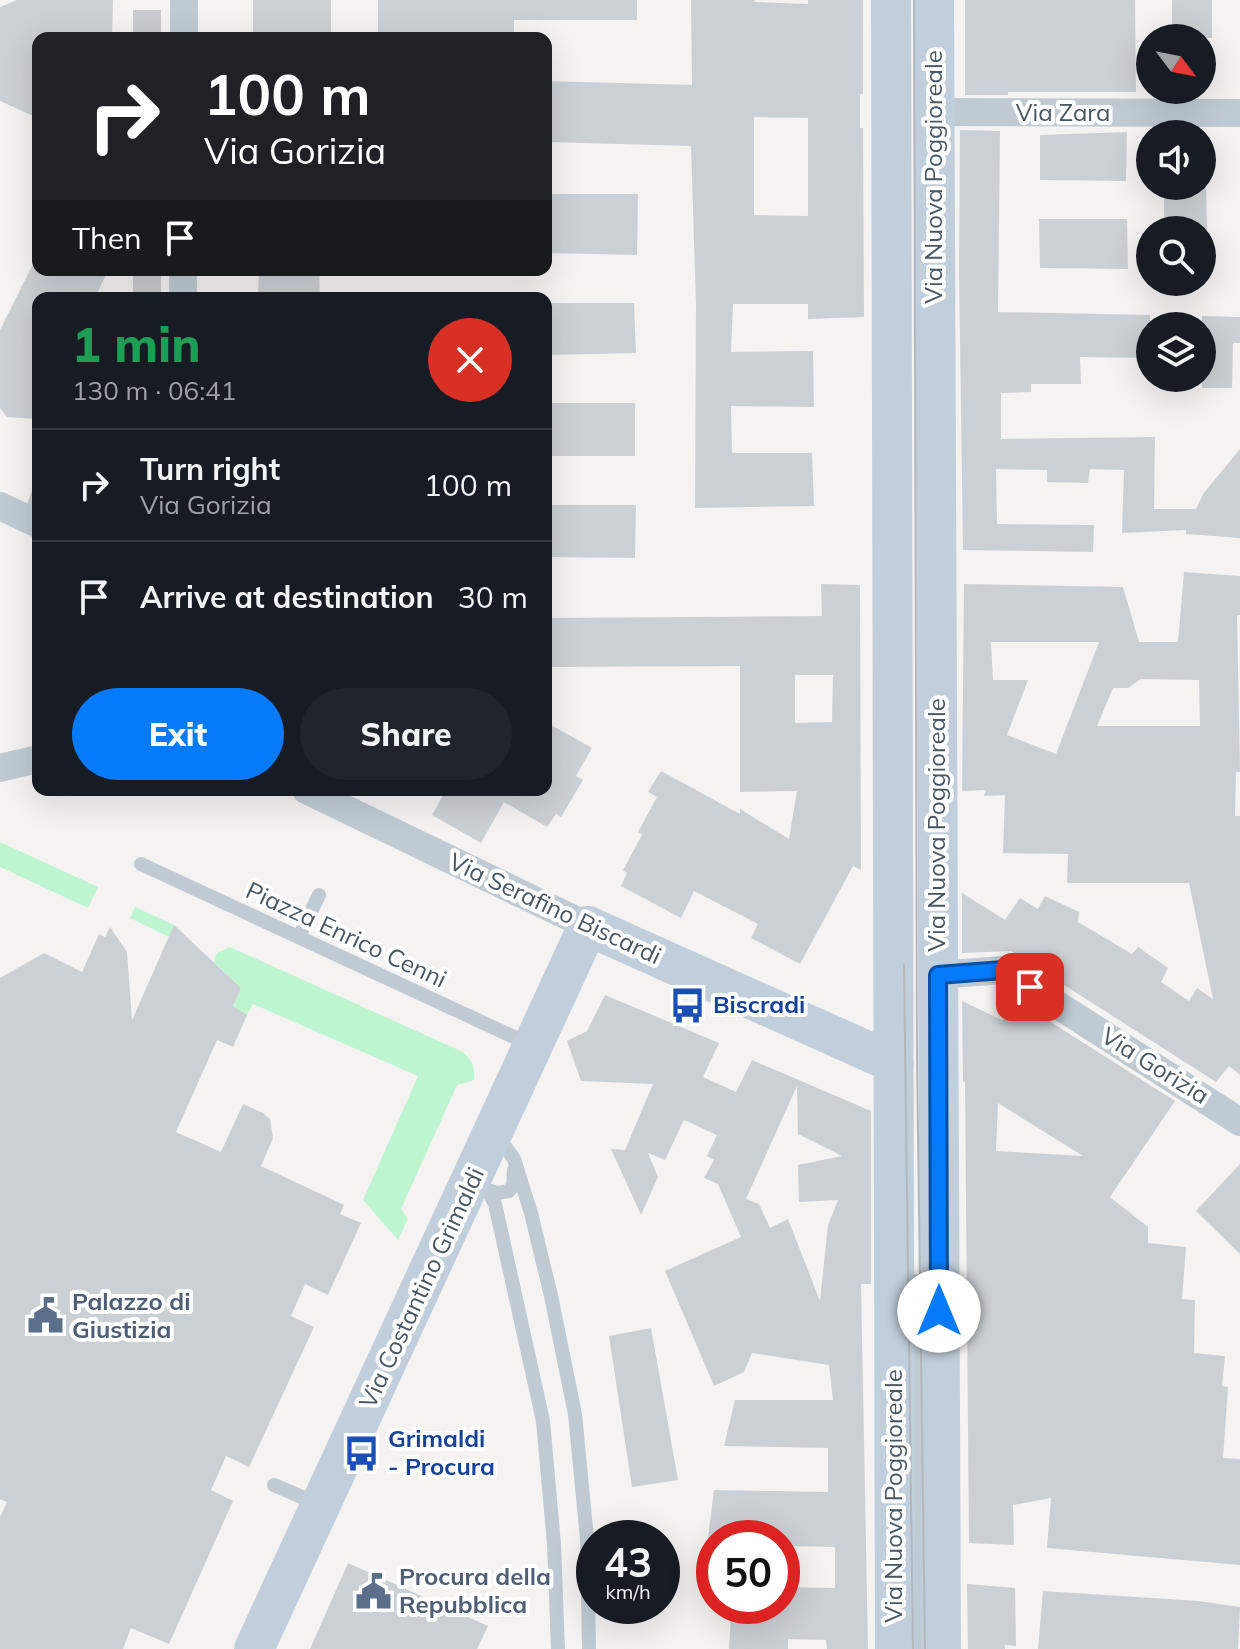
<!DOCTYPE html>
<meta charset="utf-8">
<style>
body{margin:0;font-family:Mulish,sans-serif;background:#20242c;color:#f1f3f6;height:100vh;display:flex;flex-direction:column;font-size:30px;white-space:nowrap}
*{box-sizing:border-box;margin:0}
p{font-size:26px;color:#9ea1a6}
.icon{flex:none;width:44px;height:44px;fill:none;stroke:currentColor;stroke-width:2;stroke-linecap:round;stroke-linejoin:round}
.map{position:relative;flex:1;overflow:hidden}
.sheet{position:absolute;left:32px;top:292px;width:520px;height:504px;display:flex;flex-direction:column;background:#171b24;border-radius:16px;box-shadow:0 8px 32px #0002}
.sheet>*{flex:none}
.banner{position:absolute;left:32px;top:32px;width:520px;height:244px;border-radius:16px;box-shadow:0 8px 32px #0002;background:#202124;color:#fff;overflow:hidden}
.needle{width:52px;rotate:122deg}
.tools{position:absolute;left:1136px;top:24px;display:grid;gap:16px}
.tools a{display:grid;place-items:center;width:80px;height:80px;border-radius:50%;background:#171b24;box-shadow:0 8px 32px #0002;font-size:40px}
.speed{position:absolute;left:576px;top:1520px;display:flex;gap:16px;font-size:40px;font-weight:700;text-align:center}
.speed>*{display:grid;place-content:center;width:104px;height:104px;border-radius:50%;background:#171b24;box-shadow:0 8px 32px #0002;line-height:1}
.speed small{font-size:20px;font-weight:400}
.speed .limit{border:12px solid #d22;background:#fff;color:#111}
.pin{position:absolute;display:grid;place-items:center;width:68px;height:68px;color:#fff;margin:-34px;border-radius:16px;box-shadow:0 4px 12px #0006}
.me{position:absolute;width:88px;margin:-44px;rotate:0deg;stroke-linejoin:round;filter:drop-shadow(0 0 6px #0008)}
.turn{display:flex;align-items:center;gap:28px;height:168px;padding:0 40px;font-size:36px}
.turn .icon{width:104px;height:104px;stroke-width:2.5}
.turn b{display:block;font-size:56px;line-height:68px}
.then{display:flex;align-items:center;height:76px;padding:0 40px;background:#0003;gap:16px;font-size:30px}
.round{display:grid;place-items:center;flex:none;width:84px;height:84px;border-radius:42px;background:#20242c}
.headline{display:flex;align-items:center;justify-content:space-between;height:136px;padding:0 40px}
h1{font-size:48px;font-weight:800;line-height:60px;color:#1e9e55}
.cta{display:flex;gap:16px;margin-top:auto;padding:16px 40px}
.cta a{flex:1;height:92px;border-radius:48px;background:#057bfc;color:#fff;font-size:32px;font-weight:800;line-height:92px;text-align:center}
.cta a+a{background:#20242c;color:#f1f3f6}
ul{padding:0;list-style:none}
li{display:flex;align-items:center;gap:24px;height:112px;padding:0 40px;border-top:2px solid #363941}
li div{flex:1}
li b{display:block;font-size:30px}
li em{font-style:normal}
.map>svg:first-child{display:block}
</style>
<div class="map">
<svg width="1240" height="1649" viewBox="0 0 1240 1649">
<rect width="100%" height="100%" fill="#f5f2f2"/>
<path fill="#bdf5d1" d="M0 842 98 887 88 908 0 867Z
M135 907 174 925 169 937 130 918Z
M230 947 463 1052C472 1060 475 1068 474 1080L457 1085 401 1209 408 1219 398 1240 363 1200 418 1076 253 1004 247 1015 233 1006 241 988 214 962 217 953Z"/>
<path fill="#cbd0d5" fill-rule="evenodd" d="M17 0H113L112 38H38V118L0 101V7Z
M253 0H331V38H253Z
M378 0H637V20H514V38H378Z
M691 0H755L754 2 808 4V0H863V94H860V128H863L864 317 808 319V304H733L731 352 813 351 814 407 731 406 732 453H812L814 506 695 508 696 304 691 146 546 142V81L692 85ZM754 117 808 118V216L754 215Z
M965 0H1135L1136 92H1008V95H965Z
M1172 0H1212V38H1172Z
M960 130 1000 131 998 312 1150 315V358L1080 357 1081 384H1031V392L1001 393V439L1155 437 1154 509H1196L1203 494 1240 449V538L1186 534V530L1122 533 1124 470 1090 469 1088 483 1047 482V470L996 469 997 524 1094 525 1093 552 963 550 959 271Z
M1127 132 1126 181 1040 180V135Z
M1164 186H1206L1207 230H1164Z
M546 194H638L637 255 546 253Z
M1039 219H1127L1128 269 1040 268Z
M38 254V270H108L95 298H38V419L7 417 0 408V330Z
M259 270H319L320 298H258Z
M546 303H634L636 353 546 355Z
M1202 316 1240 317V343H1233L1232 388H1202Z
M546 403H635V456H546Z
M546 505H636L635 558 546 557Z
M1184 572 1240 576V615H1237L1240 772H1236L1235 816H1240V1075L1229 1066 1216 1082 1011 951 962 953V893L1005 920 1020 898 1038 909 1045 896 1079 912 1078 922 1132 954 1138 947 1168 968 1161 982 1189 1001 1197 988 1213 999 1189 883H1067L1068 854 1003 853 1005 795 984 796 986 790 962 791 964 584 1123 587 1139 642H1178ZM991 642H1099L1056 754 1007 735 1028 680H993ZM1141 679 1199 680 1200 726H1097L1113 688H1128Z
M821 584 860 585 861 870 853 866 800 964 751 938 758 924 694 891 681 918 621 886 627 873 623 870 642 835 638 832 657 797 648 792 661 771 740 814V809L789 839 797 791 740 792V666L550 667V618L822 616ZM795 675H833L832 722 795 723Z
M546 722 592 748 576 776 583 780 561 817 556 814 547 827 504 802 481 843 432 815 446 790H546Z
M174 925 241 988 233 1006 247 1015 233 1047 217 1040 176 1132 221 1152 243 1104 263 1113 270 1119 273 1138 261 1166 344 1205 340 1214 361 1223 328 1295 305 1284 291 1316 314 1327 249 1467 226 1456 211 1490 233 1501 169 1644 131 1628 123 1649H0V1517L7 1502 0 1499V978L44 953 82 972 99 934 105 937 110 927 127 952 132 1020Z
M605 995 719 1043 703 1077 736 1092 752 1060 871 1111V1284H861L868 1649H827L826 1640 788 1639V1649H729L731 1615 748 1616 749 1606H782V1587L835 1588V1547L782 1546V1538H708L714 1490 828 1492V1448L724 1446 735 1400H833L829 1365 752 1353 744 1372 714 1386 665 1271 741 1237 718 1184 704 1178 714 1160 707 1156 717 1135 684 1120 665 1160 648 1153 658 1177 641 1215 611 1149 625 1150 653 1084 581 1081 567 1041 587 1031ZM797 1086 798 1134 842 1156 798 1165 799 1202 838 1200 828 1225 820 1301 788 1219 770 1228 759 1204 746 1199Z
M962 1001 1002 1020 1032 1010 1175 1101 1110 1197 1148 1227V1243L1186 1247 1182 1299 1195 1300 1194 1353 1225 1356 1222 1386 1228 1387 1223 1458 1240 1459V1565L1047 1548 1051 1498 1013 1505 1014 1545 969 1543 965 1083 963 1081ZM998 1103 1083 1156 996 1151Z
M1240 1164V1254L1196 1211Z
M651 1328 678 1480 632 1487 609 1336Z
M348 1563 488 1626 477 1649H310Z
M967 1584 1015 1588 1016 1646 1005 1645V1649H968Z
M1043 1591 1198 1601 1240 1607 1238 1649H1038Z"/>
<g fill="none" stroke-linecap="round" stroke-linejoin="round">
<path stroke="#cacbce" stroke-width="28" stroke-dasharray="28 14" stroke-linecap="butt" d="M147 38V0
M147 298V270
M29 499 38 502"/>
<path stroke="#bfcad3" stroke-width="14" d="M141 864 529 1044
M299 937 319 895
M490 1140 507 1149 514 1159 531 1213 551 1296 575 1414 587 1539 589 1649
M474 1181 488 1190 495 1204 543 1421 554 1544 558 1649
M488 1190 497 1193 509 1191 513 1185 514 1170
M914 1281 919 1649
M274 1485 318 1504"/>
<path stroke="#bfcad3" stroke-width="28" d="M184 38V0
M934 112 1240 113
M183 298V270
M0 506 38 524
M0 768 38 759
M306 790 588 926
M938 975 1003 970 1240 1122"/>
<path stroke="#c1cedb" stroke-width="40" d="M891 0 895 1649
M934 0 941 1649
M254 1649 588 926 894 1063"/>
<path stroke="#b4b8bd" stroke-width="2" d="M914 0 917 1061 925 1649
M904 964 913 1649"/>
</g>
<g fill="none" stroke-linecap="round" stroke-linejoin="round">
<defs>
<path id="route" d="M939 1311 938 975 1003 970 1030 987"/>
</defs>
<use href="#route" stroke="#0350a4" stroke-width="20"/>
<use href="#route" stroke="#057bfc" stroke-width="14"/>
</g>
<defs>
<symbol id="bus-bare" viewBox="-9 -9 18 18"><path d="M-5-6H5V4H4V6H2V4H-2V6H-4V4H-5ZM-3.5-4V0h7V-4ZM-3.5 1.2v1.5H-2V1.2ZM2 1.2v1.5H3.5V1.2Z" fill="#1a4fb4" stroke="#fff" stroke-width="2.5" paint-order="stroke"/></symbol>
<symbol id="civic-bare" viewBox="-9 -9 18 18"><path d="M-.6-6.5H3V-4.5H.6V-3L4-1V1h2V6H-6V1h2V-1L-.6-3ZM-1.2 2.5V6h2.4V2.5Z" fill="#5c6f8a" stroke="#fff" stroke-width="2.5" paint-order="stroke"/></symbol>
</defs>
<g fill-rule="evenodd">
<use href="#bus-bare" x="662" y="980" width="51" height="51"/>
<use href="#civic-bare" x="20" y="1290" width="51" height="51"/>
<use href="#bus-bare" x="336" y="1428" width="51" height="51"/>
<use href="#civic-bare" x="348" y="1566" width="51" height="51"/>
</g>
<g text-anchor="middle" stroke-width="8" stroke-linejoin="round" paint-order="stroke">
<g font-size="24" fill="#475763" stroke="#fff">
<text x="1063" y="121">Via Zara</text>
<text transform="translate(934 177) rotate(-90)" y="8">Via Nuova Poggioreale</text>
<text transform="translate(937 825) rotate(-90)" y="8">Via Nuova Poggioreale</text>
<text transform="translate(555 909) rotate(25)" y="8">Via Serafino Biscardi</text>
<text transform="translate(346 935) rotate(25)" y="8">Piazza Enrico Cenni</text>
<text transform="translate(1155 1066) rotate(32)" y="8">Via Gorizia</text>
<text transform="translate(422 1288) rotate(-65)" y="8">Via Costantino Grimaldi</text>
<text transform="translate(894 1496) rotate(-90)" y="8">Via Nuova Poggioreale</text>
</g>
<g font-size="24" font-weight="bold" fill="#164399" stroke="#fff" text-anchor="start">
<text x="713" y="1013">Biscradi</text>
<text x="388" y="1447">Grimaldi<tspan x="388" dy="28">- Procura</tspan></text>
</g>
<g font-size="24" font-weight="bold" fill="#4e5e75" stroke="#fff" text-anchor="start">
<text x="72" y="1310">Palazzo di<tspan x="72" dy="28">Giustizia</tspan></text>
<text x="399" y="1585">Procura della<tspan x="399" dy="28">Repubblica</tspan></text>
</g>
</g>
</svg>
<div class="tools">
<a><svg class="needle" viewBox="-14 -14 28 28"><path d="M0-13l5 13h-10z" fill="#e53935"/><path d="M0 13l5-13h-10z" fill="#9ea1a6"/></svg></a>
<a><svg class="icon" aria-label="sound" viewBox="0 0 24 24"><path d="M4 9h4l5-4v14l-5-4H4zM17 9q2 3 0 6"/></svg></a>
<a><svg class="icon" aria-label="search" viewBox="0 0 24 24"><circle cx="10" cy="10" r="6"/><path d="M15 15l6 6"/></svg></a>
<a><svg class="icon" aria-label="layers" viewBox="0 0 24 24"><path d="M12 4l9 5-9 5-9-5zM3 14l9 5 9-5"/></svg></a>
</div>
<div class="speed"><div>43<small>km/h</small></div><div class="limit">50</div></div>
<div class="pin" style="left:1030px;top:987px;background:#d93025"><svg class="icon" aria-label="arrive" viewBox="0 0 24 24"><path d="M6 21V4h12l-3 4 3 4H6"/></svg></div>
<svg class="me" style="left:939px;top:1311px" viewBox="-20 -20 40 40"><circle r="19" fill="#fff"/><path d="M0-13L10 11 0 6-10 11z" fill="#057bfc"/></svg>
<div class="banner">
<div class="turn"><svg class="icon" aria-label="right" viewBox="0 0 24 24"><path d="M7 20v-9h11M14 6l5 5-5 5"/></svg><div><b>100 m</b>Via Gorizia</div></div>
<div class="then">Then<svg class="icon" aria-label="arrive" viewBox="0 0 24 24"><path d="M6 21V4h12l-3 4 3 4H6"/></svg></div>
</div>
<section class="sheet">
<div class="headline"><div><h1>1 min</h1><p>130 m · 06:41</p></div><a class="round" style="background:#d93025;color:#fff"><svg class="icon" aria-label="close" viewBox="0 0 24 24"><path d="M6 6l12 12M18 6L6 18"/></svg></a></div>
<ul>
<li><svg class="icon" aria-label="right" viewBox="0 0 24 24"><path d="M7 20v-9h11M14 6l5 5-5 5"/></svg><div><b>Turn right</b><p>Via Gorizia</p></div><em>100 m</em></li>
<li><svg class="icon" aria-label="arrive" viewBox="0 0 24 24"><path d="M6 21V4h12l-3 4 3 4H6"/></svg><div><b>Arrive at destination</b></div><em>30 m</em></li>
</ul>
<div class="cta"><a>Exit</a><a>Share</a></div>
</section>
</div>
